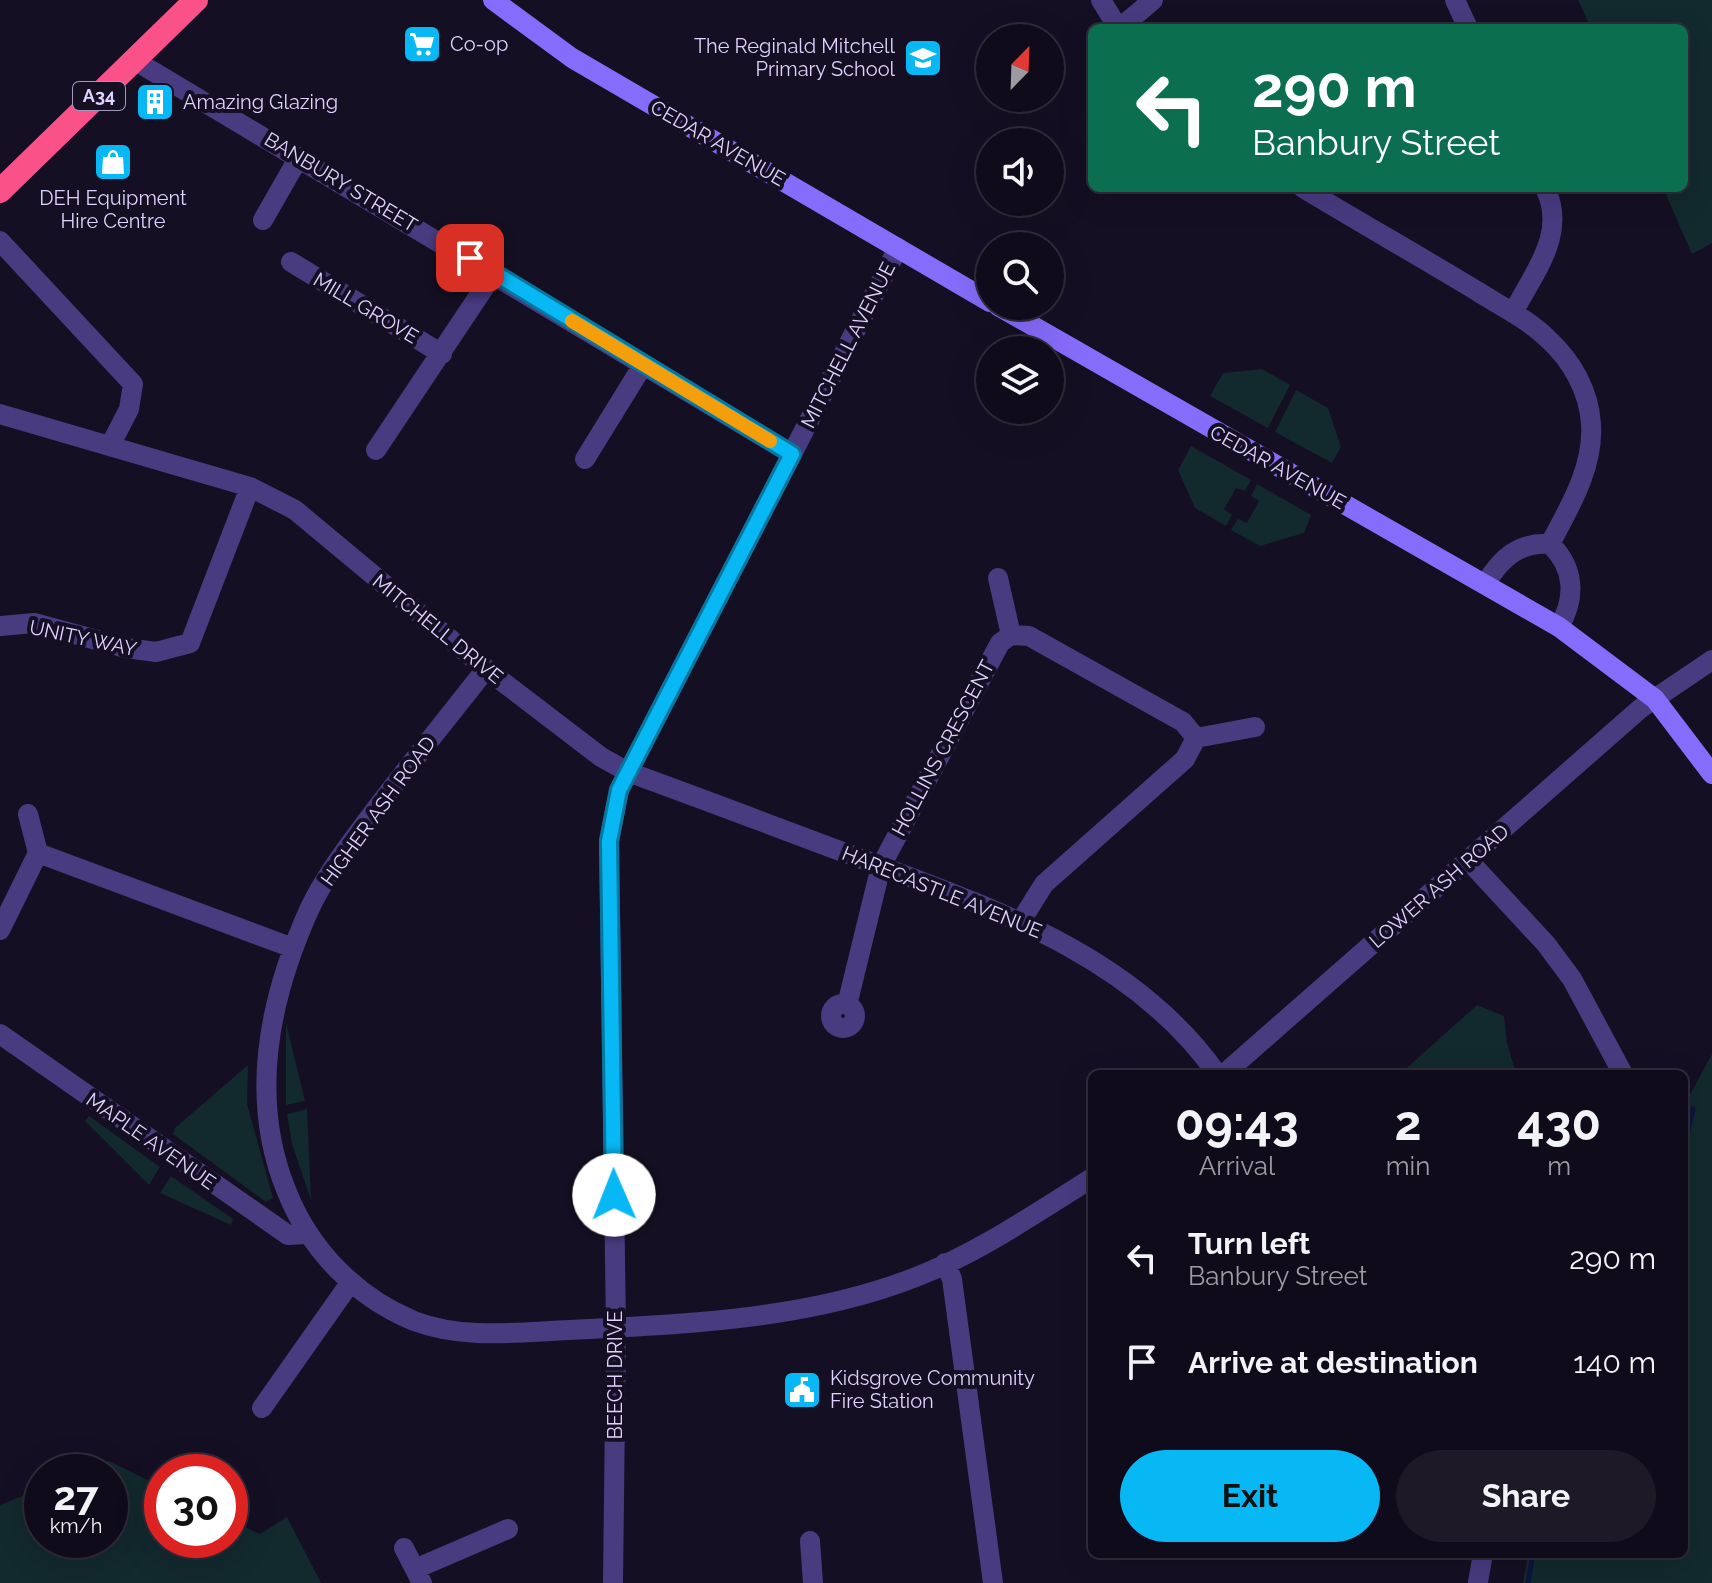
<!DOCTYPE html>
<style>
body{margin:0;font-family:Raleway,sans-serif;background:#1e1927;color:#f1f3f6;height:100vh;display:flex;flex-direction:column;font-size:30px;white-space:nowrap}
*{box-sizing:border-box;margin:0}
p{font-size:26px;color:#9c9ba2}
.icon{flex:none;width:44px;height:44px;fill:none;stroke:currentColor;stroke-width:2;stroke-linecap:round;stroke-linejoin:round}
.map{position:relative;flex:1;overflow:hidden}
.panel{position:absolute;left:1088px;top:1070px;width:600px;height:488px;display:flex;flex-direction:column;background:#100b1a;border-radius:12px;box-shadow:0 8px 32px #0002,0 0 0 2px #302b39}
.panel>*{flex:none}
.top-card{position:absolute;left:1088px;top:24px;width:600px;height:168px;border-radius:12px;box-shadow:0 8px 32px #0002,0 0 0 2px #302b39;background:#0b6e4f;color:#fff;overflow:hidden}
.needle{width:52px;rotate:23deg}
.fabs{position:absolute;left:976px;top:24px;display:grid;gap:16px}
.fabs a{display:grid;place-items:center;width:88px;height:88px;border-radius:50%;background:#100b1a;box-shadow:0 8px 32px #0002,0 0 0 2px #302b39;font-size:40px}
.speed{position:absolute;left:24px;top:1454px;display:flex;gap:16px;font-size:40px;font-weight:700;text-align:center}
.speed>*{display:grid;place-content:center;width:104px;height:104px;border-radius:50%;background:#100b1a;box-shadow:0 8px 32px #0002,0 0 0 2px #302b39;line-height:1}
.speed small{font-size:20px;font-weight:400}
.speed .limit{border:12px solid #d22;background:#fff;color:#111}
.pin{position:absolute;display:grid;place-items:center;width:68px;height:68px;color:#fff;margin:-34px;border-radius:16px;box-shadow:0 4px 12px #0006}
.me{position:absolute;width:88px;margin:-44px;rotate:359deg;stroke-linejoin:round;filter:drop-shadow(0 0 6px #0008)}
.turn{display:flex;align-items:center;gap:28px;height:168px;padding:0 32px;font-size:36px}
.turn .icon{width:104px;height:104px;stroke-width:2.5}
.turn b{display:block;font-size:56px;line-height:68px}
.eta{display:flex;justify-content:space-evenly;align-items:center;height:136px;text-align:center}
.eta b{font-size:48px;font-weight:700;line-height:56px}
.button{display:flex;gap:16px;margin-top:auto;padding:16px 32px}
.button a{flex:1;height:92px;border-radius:48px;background:#08b8f4;color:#111;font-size:32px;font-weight:700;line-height:92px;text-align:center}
.button a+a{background:#1e1927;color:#f1f3f6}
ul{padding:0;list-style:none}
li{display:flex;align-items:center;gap:24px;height:104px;padding:0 32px}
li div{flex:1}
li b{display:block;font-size:30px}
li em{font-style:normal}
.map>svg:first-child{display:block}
</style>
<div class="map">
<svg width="1712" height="1583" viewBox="0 0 1712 1583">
<rect width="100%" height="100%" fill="#150f23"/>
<path fill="#12292d" d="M1578 0H1712V243L1692 254 1663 188H1684V28H1591Z
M1262 369 1290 385 1268 428 1210 396 1223 373Z
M1296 390 1328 408 1341 447 1332 463 1275 432Z
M1191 446 1251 480 1245 491 1236 488 1224 509 1232 515 1226 526 1195 508 1178 470Z
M1257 484 1311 515 1304 533 1260 546 1231 530 1238 519 1247 523 1259 501 1251 496Z
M1477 1005 1504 1016 1507 1043 1516 1074H1400Z
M286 1023 305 1101 286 1105Z
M1712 1054V1583H1523L1528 1554H1684V1090L1691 1093Z
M248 1065 247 1104 273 1198 266 1202 173 1134 175 1128Z
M307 1109 311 1200 292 1144 287 1114Z
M89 1116 160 1167 149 1185 85 1121Z
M171 1176 233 1219 231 1225 160 1193Z
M109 1461 162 1487V1540H230V1520L260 1534 287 1517 321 1583H0V1505L42 1488V1540H110V1472H82Z"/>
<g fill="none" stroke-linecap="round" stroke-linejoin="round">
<path stroke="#0b163f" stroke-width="5" d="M1684 1148 1693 1109
M1528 1583 1533 1554"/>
<path stroke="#483b80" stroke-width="20" d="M1101 0 1118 28
M1455 0 1468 28
M1120 28 1153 0
M134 60 792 454
M1303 188C1361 223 1419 256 1477 291 1500 306 1528 319 1548 339 1572 361 1589 391 1591 424 1594 467 1569 508 1550 544 1519 542 1501 558 1486 583
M263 220 299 157
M0 241 133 384 129 409 111 444
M291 262 442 354
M1513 313C1533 273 1568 234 1545 188
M0 414 250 487 295 510 486 669 601 757 628 772C711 802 794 834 878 865 1003 912 1137 960 1217 1074
M376 450 494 273
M585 459 643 365
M1550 544C1575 568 1576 598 1559 627
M998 578 1011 635
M0 626 34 623 126 648 156 652 190 643 250 487
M486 669C449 716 411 763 375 810 352 841 325 875 309 910 269 999 248 1098 287 1192 310 1250 356 1297 414 1321 464 1340 518 1332 570 1330 685 1324 807 1320 916 1277 978 1253 1036 1213 1092 1178
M1196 738 1255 727
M28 814 38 853
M1468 860 1546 944 1572 979 1623 1074
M0 930 38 853 293 948
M831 1016a12 12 0 1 1 24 0a12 12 0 1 1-24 0Z
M847 1005 881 866 1000 643 1011 635 1029 636 1183 722 1196 738 1185 759 1044 884 1021 921
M0 1034 288 1235 306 1234
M1224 1074 1641 708 1712 660
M945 1263 952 1279 993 1583
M262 1408 350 1283
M810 1541 813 1583
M404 1548 422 1583
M415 1569 508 1529
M1478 1582 1483 1554
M613 1583 616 1328 609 841 619 790 898 248"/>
<path stroke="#866cfa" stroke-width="20" d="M493 0 572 58 990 302
M998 306 1559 627 1655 699 1712 774"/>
<path stroke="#f95188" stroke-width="24" d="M0 191 196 0"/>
</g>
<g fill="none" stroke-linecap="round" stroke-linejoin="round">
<defs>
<path id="route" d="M470 258 792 454 619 790 609 841 614 1195"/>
</defs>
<use href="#route" stroke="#05789f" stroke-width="20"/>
<use href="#route" stroke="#08b8f4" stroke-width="14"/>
<path stroke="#f59e0b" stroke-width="14" d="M572 321 770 441"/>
</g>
<defs>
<symbol id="supermarket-square" viewBox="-11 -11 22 22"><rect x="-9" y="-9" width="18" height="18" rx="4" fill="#08b8f4" stroke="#150f23"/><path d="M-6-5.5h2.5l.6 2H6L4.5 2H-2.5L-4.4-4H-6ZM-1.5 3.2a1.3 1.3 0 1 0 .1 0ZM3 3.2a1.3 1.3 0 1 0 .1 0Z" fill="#fff"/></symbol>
<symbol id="school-square" viewBox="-11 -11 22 22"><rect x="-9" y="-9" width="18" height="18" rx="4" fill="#08b8f4" stroke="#150f23"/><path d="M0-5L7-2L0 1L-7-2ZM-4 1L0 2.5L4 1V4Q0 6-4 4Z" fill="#fff"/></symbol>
<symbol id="building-square" viewBox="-11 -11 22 22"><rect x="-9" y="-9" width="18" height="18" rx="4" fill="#08b8f4" stroke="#150f23"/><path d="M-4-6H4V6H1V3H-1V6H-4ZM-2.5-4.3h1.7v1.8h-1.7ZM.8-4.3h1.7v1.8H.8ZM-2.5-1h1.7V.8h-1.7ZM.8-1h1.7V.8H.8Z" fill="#fff"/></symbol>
<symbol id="shop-square" viewBox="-11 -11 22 22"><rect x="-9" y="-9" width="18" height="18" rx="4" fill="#08b8f4" stroke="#150f23"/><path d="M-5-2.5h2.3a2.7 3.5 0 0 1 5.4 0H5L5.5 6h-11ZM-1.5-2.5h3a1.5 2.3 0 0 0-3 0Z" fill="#fff"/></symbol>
<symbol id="civic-square" viewBox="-11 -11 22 22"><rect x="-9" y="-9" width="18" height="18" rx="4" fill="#08b8f4" stroke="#150f23"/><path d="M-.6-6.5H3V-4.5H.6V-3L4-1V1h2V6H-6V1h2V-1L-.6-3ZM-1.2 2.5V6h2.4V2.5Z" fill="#fff"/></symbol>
</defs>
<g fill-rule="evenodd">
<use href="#supermarket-square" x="400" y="22" width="44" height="44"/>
<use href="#school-square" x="901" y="36" width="44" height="44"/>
<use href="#building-square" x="133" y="80" width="44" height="44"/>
<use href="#shop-square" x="91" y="140" width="44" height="44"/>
<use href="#civic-square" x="780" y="1368" width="44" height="44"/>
</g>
<g text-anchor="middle" stroke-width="8" stroke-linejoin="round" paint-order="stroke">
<rect fill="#150f23" stroke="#a298bc" stroke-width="2" x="73" y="82" width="52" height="28" rx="6"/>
<g font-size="18" font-weight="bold" fill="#ded2fe">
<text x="99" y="102">A34</text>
</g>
<g font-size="20" fill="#ded2fe" stroke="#150f23" text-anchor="start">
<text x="450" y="51">Co-op</text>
<text x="895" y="53" text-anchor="end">The Reginald Mitchell<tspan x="895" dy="23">Primary School</tspan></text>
<text x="183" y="109">Amazing Glazing</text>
<text x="113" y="205" text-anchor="middle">DEH Equipment<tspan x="113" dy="23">Hire Centre</tspan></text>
<text x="830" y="1385">Kidsgrove Community<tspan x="830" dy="23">Fire Station</tspan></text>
</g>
<g font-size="20" fill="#ded2fe" stroke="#150f23">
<text transform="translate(718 143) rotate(30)" y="7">CEDAR AVENUE</text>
<text transform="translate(341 182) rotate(31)" y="7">BANBURY STREET</text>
<text transform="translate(366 308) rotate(31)" y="7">MILL GROVE</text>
<text transform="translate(848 345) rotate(-63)" y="7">MITCHELL AVENUE</text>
<text transform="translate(1278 467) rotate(29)" y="7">CEDAR AVENUE</text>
<text transform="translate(438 629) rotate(39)" y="7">MITCHELL DRIVE</text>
<text transform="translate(83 638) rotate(12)" y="7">UNITY WAY</text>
<text transform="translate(943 748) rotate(-62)" y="7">HOLLINS CRESCENT</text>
<text transform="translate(378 811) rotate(-54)" y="7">HIGHER ASH ROAD</text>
<text transform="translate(1439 886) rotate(-41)" y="7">LOWER ASH ROAD</text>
<text transform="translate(942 892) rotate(22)" y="7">HARECASTLE AVENUE</text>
<text transform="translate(151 1141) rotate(35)" y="7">MAPLE AVENUE</text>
<text transform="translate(615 1375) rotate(-90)" y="7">BEECH DRIVE</text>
</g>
</g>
</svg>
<div class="fabs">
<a><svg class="needle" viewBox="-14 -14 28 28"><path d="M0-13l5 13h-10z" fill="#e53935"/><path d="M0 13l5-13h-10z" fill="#9c9ba2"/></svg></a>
<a><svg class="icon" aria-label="sound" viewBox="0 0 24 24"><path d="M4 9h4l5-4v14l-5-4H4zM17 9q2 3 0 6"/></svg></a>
<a><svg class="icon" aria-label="search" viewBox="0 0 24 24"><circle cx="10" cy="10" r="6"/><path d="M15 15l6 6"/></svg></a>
<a><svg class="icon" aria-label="layers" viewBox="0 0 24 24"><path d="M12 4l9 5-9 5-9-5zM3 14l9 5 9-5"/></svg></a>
</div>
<div class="speed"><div>27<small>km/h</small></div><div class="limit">30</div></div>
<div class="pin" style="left:470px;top:258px;background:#d93025"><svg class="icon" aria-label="arrive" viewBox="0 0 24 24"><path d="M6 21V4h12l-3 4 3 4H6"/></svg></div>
<svg class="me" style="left:614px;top:1195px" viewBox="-20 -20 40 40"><circle r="19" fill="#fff"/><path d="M0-13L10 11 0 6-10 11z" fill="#08b8f4"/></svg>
<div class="top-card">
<div class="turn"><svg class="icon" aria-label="left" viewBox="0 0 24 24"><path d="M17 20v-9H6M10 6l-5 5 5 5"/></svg><div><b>290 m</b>Banbury Street</div></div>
</div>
<section class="panel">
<div class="eta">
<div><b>09:43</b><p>Arrival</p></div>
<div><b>2</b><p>min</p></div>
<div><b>430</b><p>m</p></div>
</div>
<ul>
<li><svg class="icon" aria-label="left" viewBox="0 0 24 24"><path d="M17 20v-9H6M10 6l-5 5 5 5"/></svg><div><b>Turn left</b><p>Banbury Street</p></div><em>290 m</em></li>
<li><svg class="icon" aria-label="arrive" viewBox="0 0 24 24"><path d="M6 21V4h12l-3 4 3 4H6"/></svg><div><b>Arrive at destination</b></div><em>140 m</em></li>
</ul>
<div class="button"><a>Exit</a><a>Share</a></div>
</section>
</div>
